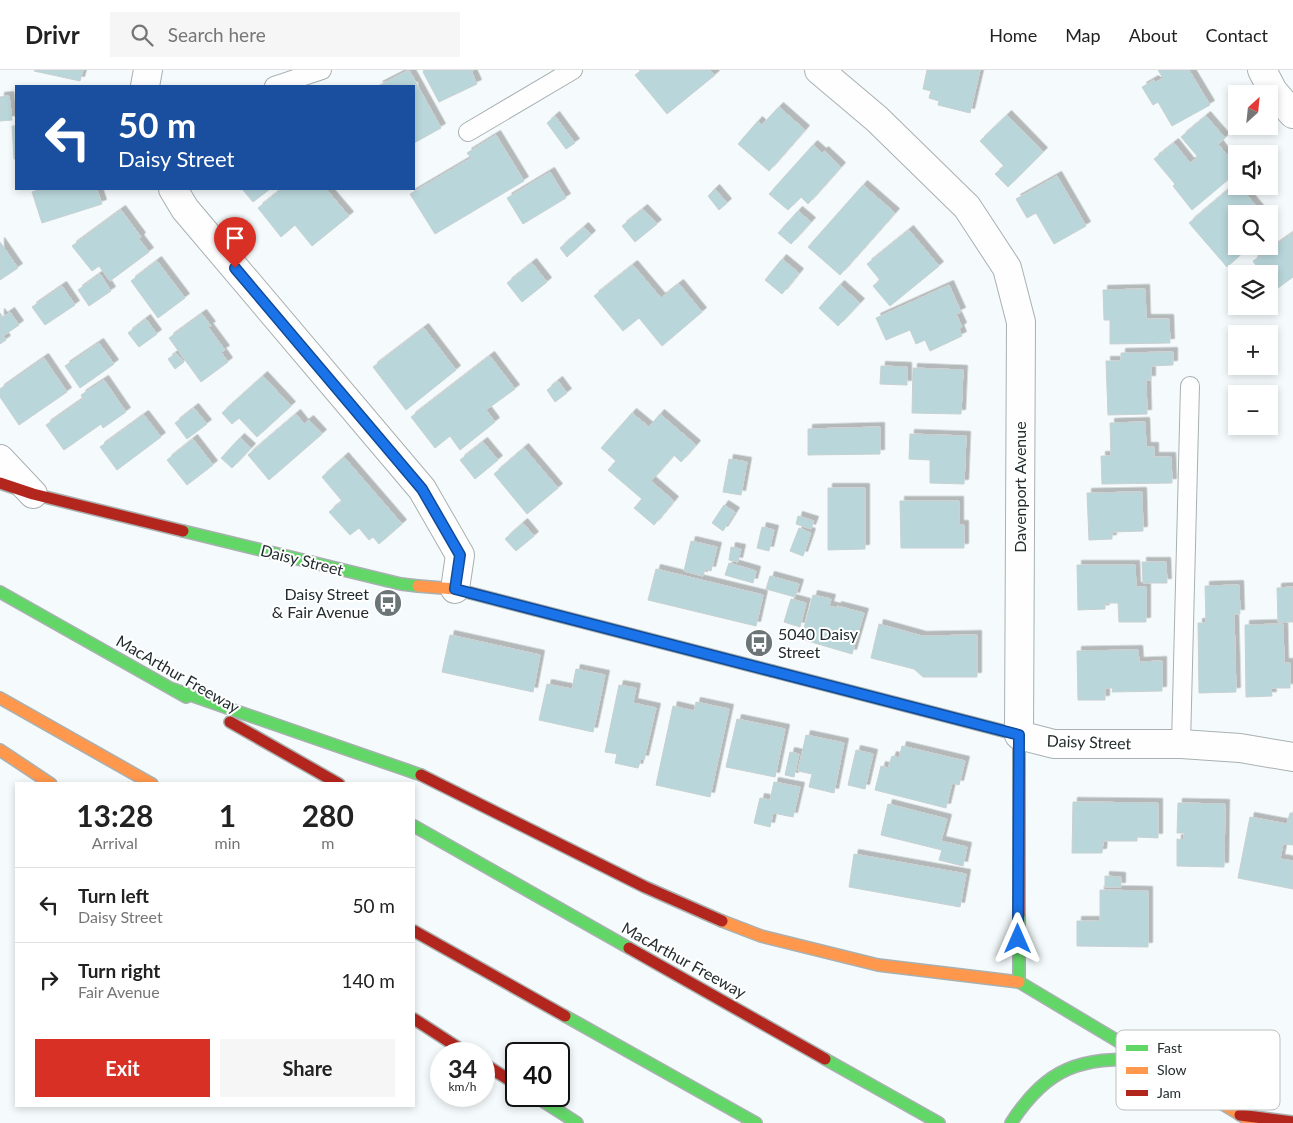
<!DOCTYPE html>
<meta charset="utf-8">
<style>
body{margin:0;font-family:Lato,sans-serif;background:#f6f6f6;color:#222;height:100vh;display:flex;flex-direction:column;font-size:19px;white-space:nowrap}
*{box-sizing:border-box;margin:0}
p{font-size:16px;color:#767676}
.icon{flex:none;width:28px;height:28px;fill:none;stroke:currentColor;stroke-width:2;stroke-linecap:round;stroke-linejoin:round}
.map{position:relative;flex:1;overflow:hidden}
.side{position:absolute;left:15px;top:712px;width:400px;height:325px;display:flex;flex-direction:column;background:#fff;border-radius:0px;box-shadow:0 2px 8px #0003}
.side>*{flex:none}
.hud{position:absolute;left:15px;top:15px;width:400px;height:105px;border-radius:0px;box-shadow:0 2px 8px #0003;background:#1a4fa0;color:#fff;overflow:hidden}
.needle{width:32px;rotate:27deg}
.tools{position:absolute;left:1228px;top:15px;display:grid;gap:10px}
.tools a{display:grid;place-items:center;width:50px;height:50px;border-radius:0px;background:#fff;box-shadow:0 2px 8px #0003;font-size:25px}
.speed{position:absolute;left:430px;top:972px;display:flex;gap:10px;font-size:25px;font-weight:700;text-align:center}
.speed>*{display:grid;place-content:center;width:65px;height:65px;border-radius:50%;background:#fff;box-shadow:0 2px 8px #0003;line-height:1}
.speed small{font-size:12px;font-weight:400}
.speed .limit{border:2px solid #111;border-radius:8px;background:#fff;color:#111}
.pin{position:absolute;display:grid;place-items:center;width:42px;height:42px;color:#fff;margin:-51px -21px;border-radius:50% 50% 50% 0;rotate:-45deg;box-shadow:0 0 5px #0007}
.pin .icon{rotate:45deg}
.me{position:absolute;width:55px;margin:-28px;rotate:0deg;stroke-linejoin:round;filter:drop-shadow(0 0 4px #0008)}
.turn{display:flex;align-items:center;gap:18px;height:105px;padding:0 20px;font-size:22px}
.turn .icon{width:65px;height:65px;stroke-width:2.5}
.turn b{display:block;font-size:35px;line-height:42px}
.eta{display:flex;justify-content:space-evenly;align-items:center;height:85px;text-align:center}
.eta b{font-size:30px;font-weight:700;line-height:35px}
.button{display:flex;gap:10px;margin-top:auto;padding:10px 20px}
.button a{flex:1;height:58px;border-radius:0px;background:#d93025;color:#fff;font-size:20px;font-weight:700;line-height:58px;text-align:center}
.button a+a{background:#f6f6f6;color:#222}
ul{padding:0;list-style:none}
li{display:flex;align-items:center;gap:15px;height:75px;padding:0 20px;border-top:1px solid #e0e0e0}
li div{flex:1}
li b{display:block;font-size:19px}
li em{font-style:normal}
header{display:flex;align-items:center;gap:30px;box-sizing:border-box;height:70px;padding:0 25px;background:#fff;border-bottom:1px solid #e0e0e0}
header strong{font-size:24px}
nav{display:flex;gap:28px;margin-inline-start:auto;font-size:18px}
.search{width:350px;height:45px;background:#f6f6f6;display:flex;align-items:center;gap:12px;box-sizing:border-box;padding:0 18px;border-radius:0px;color:#767676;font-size:19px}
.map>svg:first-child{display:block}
</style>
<header>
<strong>Drivr</strong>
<div class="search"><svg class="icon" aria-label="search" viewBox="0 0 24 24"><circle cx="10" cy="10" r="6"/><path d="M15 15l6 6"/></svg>Search here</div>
<nav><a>Home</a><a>Map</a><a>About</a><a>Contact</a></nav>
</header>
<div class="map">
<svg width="1293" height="1053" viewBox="0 0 1293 1053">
<defs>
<filter id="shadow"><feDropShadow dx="4.5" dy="-4.5" stdDeviation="0" flood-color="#0004"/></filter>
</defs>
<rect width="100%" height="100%" fill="#f5fbfc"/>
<path fill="#b9d6da" stroke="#c8d0d2" filter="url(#shadow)" d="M35 0H83L80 11 34 1Z
M409 0 441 58 414 73V16H378Z
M424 0H473L472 3 477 14 439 32 423 2Z
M642 0H710L715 5 667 44 635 5Z
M927 0H980L970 43 938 35 939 31 929 28 931 21 923 19Z
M1158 0H1189L1210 35 1172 56 1158 32 1153 35 1142 17 1154 10 1156 12 1163 8Z
M9 26 12 50 0 51V27Z
M779 37 805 60 769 101 738 74 758 51 762 55Z
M1007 45 1043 82 1008 117 995 104 1004 96 980 71Z
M555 46 575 73 566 79 547 53Z
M1206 46 1225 68 1218 74 1236 96V103L1192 140 1173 116 1175 114 1154 89 1174 73 1190 93 1198 87 1181 67Z
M12 56H16V89H14Z
M496 65 524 111 435 164 410 124 471 88 467 83Z
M813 75 822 83 824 81 841 97 808 134 801 127 788 140 769 124Z
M550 102 566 128 523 154 507 128Z
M1057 106 1086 156 1054 174 1036 143 1027 148 1016 129Z
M1236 113V116H1239L1263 144H1236V176H1250L1227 197 1189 153Z
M863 115 895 143 840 205 808 177Z
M41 119H97L102 134 42 153 32 122Z
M242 119H270L253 132Z
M282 119H326L349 146 312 176 295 155 281 167 258 138Z
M715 119 727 133 719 140 708 126Z
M643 139 657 154 635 172 622 156Z
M121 140 141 167 139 169 149 182 110 211 99 196 92 201 72 176Z
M798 141 811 152 791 174 778 163Z
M584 157 591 165 567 187 560 178Z
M909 160 939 196 890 236 873 216 880 210 867 194Z
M1293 163V207L1274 221 1269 213V204H1262L1253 191Z
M0 172 18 198 0 210Z
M782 189 799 203 782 224 765 210Z
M157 191 185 228 158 248 131 211Z
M532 193 547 212 522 232 507 213Z
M633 195 661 228 679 214 702 242 662 276 639 248 623 261 594 226Z
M100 204 111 221 89 236 78 220Z
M840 215 860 233 838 256 819 238Z
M949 215 961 242 956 244 962 257 959 259 962 266 930 281 925 270 916 274 910 260 886 270 876 248Z
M62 216 75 235 45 255 32 237Z
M1145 219 1146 249H1169L1170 273 1110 274V250H1104L1103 220Z
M10 242 19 255 3 266 6 270 0 274V243L3 247Z
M202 244 211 256 208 257 225 280 221 282 228 292 201 312 169 268Z
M146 249 157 264 139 277 128 263Z
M424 258 456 300 406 340 373 297Z
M99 273 114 294 80 318 65 296Z
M1173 282V295L1151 296V310H1146L1147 344 1108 345 1106 291H1121V283Z
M176 283 184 292 175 299 168 289Z
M490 286 515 319 486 340 495 352 460 380 450 366 435 378 411 347Z
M44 288 67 322 19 355 0 327V319Z
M881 296 907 297V315L880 314Z
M913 298 963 300 961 344 912 343Z
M263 306 291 336 257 367 239 348 232 354 222 343Z
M104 310 126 342 103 358 101 354 64 380 46 355 83 329 81 325Z
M558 311 567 323 555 332 547 320Z
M194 338 207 354 187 369 175 353Z
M632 343 649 357 660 344 696 375 681 392 674 385 651 411 674 431 654 455 634 438 642 429 608 400 616 391 601 378Z
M296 344 304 354 309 350 322 364 269 410 248 385Z
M144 345 161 367 117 400 100 377Z
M1145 352 1146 377H1154V387H1171L1172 413 1102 414 1101 386H1111L1110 353Z
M880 357V384L808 385V359Z
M910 364 966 366 964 414 930 413V390L909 389Z
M240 368 251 378 232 398 221 388Z
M193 369 213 395 187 415 167 390Z
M483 372 498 390 475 409 460 390Z
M524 378 558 418 527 444 494 404Z
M344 387 402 454 379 474 373 467 369 470 359 458 350 465 329 442 342 431 322 407Z
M729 389 747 392 741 425 723 422Z
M828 418H865V479L828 480Z
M1142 422 1143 461 1112 462V469L1089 470 1087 423Z
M900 431H959V455H964V478H901Z
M724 435 735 442 723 461 712 453Z
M798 446 814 451 811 459 796 454Z
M523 453 534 466 516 481 505 469Z
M762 457 774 460 769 481 757 478Z
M799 458 811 463 803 486 790 481Z
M691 471 717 477 711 501 705 499 703 506 684 501Z
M731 477 741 479 738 492 729 490Z
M1142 492H1166L1167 513H1143Z
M729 493 756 501 753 513 725 505Z
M1077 495H1135L1136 517H1146V552H1119L1118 533H1105V539L1078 540Z
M656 499 763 525 756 556 648 530Z
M770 506 799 514 795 527 766 519Z
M1239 515 1240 544H1234L1236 622 1199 623 1198 553H1206L1205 516Z
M1293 517V552H1278L1277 518Z
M813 525 831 529 829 536 837 538V536L864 543 852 584 801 569Z
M791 529 806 533 800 557 784 552Z
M879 554 922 566 977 565V607H923L914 599 871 588Z
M1283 554 1284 593H1290V618H1271L1272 626 1246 627 1245 555Z
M450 565 540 585 533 622 442 602Z
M1138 580 1139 592 1162 591V621L1112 622 1113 618H1105V630H1078L1077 581Z
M576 599 605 605 593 662 539 650 547 614 572 619Z
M619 615 636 618 633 633 656 638 644 690 641 689 638 698 615 693 617 684 605 682Z
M696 632 729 639 710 727 656 715 673 636 694 641Z
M737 649 785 659 775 707 726 697Z
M806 665 844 673 834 723 809 717 812 704 798 701Z
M902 676 965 691 959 715 952 713 946 738 875 720 881 696 888 698 892 686 899 688Z
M856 680 873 684 865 719 848 715Z
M790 682 799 684 794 707 785 705Z
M774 712 800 717 793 747 773 743 770 757 754 753 760 728 770 730Z
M1073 732 1158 733V768L1137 767V771H1103L1102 783H1072Z
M1178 733 1225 734 1224 797 1177 796V769L1184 770V763H1177Z
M888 734 947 749 941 771 967 777 963 796 939 790 942 780 881 765Z
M1290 743H1293V775L1283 774 1280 789 1293 791V819L1238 808 1250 747 1287 754Z
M854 784 966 804 960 837 849 817Z
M1105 806 1121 807V817H1105Z
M1100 820 1148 821V877L1077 876V851H1100Z"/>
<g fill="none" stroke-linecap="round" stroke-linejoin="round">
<defs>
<path id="lane" d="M274 16 322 0
M468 62 573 0
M1181 674 1190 316"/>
<path id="street" d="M819 0 877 49 967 137 1007 198 1021 252 1019 665 1054 674H1181L1240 678 1293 687
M1262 0 1273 21 1293 44
M145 16 148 0
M173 119 185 139 422 419 460 485 455 519
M0 389 33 424"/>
<path id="fast" d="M183 461 401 514 418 516
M0 522 186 627
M772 601 1019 665V689
M170 618 421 705
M414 756 629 878
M1019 845V912L1188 1013
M565 946 756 1053
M825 989 939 1053
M535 1026 577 1053
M1011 1053C1048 996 1080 988 1146 989"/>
<path id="slow" d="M418 516 455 519 772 601
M0 628 152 714
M0 680 51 714
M722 851 761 866 878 895 1019 912
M1188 1013 1254 1053"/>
<path id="jam" d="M0 413 33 424 183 461
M230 652 339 714
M1019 689V845
M421 705 645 817 722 851
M414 861 565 946
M629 878 825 989
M414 949 468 984
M484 994 516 1014
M1240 1045 1293 1052"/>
</defs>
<use href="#lane" stroke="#a9b0b1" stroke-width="20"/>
<use href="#street" stroke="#a9b0b1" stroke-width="30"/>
<use href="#fast" stroke="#a9b0b1" stroke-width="14"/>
<use href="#slow" stroke="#a9b0b1" stroke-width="14"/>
<use href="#jam" stroke="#a9b0b1" stroke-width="14"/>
<use href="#lane" stroke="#fefeff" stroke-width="18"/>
<use href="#street" stroke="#fefeff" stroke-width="28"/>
<use href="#fast" stroke="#63d668" stroke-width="11"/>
<use href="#slow" stroke="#ff974d" stroke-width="11"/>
<use href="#jam" stroke="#b3261e" stroke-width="11"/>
</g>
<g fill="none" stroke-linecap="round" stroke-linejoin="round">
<defs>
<path id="route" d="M235 198 422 419 460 485 455 519 1019 665 1018 869"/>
</defs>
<use href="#route" stroke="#114b97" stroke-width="12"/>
<use href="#route" stroke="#1a73e8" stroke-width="9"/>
</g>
<defs>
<symbol id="bus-disc" viewBox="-11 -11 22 22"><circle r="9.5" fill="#6c7576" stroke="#fff"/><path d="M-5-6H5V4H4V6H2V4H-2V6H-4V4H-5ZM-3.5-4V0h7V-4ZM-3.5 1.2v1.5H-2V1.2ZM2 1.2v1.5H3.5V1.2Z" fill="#fff"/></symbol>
</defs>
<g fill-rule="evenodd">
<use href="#bus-disc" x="372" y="517" width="32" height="32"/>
<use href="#bus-disc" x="743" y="557" width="32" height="32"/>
</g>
<g text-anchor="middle" stroke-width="4" stroke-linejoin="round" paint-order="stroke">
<g font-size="16" fill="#232d2e" stroke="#fff">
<text transform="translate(1020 417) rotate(-90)" y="6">Davenport Avenue</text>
<text transform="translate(302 490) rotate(14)" y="6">Daisy Street</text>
<text transform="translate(178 604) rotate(30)" y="6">MacArthur Freeway</text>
<text transform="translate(1089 672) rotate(2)" y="6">Daisy Street</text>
<text transform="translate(684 890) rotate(29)" y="6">MacArthur Freeway</text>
</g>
<g font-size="16" fill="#232d2e" stroke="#fff" text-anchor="end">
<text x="369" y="530">Daisy Street<tspan x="369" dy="18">&amp; Fair Avenue</tspan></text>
<text x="778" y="570" text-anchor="start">5040 Daisy<tspan x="778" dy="18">Street</tspan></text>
</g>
</g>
<rect x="1116" y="960" width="164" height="80" rx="8" fill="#fff" stroke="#bdc0c0" stroke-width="1"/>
<rect x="1126" y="975" width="22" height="6" fill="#63d668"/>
<rect x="1126" y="997" width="22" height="7" fill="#ff974d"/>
<rect x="1126" y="1020" width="22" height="6" fill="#b3261e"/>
<g font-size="14" fill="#232d2e">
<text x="1157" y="983">Fast</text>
<text x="1157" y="1005">Slow</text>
<text x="1157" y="1028">Jam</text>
</g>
</svg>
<div class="tools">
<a><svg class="needle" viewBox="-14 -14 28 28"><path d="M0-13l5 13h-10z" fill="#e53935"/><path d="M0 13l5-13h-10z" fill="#767676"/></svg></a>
<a><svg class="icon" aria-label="sound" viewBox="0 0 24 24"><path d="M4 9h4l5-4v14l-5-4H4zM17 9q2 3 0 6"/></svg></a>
<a><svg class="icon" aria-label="search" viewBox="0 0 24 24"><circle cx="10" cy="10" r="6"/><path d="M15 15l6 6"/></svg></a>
<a><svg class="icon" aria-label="layers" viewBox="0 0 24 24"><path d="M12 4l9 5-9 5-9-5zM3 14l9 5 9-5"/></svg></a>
<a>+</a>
<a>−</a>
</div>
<div class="speed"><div>34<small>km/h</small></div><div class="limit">40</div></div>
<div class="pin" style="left:235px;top:198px;background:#d93025"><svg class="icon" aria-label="arrive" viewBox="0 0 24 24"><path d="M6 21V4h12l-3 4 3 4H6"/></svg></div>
<svg class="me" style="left:1018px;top:869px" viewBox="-20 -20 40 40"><path d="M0-17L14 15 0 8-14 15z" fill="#1a73e8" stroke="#fff" stroke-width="4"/></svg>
<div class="hud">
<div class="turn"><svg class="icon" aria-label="left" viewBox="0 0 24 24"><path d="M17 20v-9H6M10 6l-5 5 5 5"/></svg><div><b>50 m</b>Daisy Street</div></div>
</div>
<section class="side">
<div class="eta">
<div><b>13:28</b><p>Arrival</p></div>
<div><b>1</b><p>min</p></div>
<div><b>280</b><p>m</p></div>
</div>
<ul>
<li><svg class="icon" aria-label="left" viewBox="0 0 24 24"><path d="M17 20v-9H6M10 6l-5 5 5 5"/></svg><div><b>Turn left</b><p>Daisy Street</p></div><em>50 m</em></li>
<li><svg class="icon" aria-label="right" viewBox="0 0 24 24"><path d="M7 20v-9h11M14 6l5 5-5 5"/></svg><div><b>Turn right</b><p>Fair Avenue</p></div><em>140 m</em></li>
</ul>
<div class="button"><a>Exit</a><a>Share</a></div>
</section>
</div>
